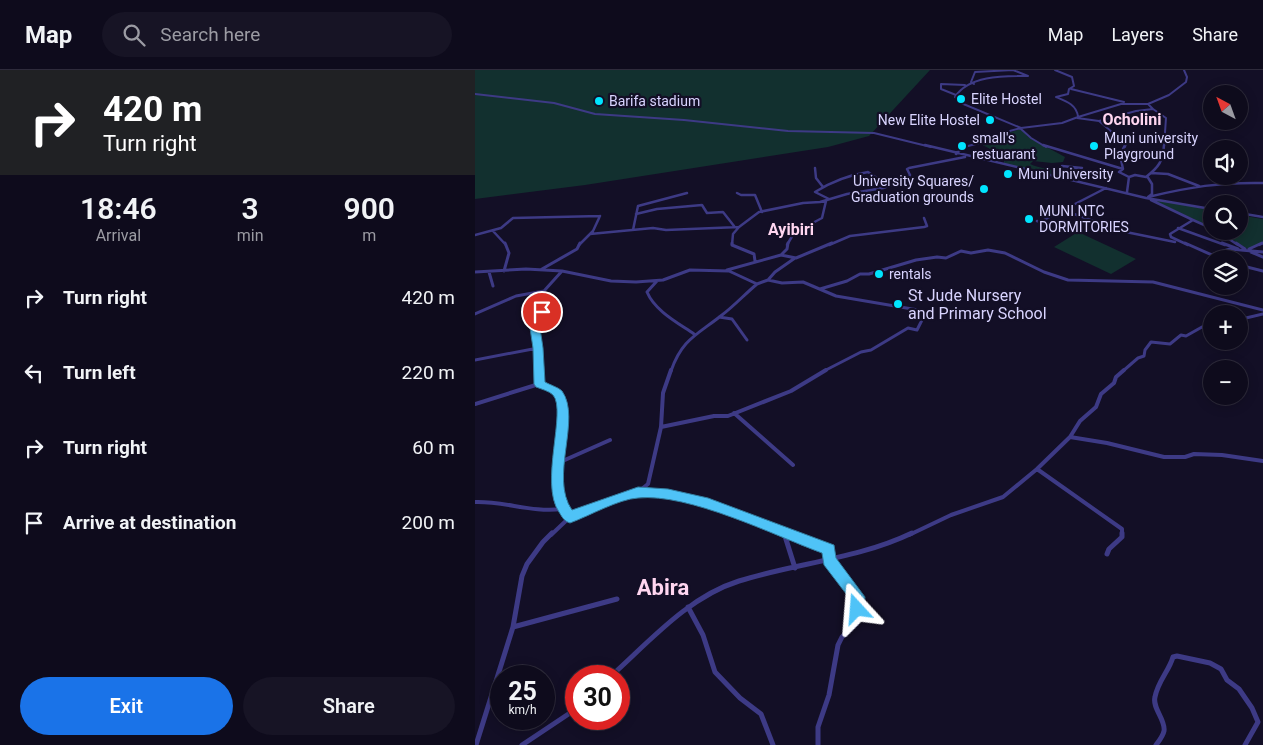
<!DOCTYPE html>
<meta charset="utf-8">
<style>
body{margin:0;font-family:Roboto,sans-serif;background:#171425;color:#f1f3f6;height:100vh;display:flex;flex-direction:column;font-size:19px;white-space:nowrap}
*{box-sizing:border-box;margin:0}
p{font-size:16px;color:#9b9ba3}
.icon{flex:none;width:28px;height:28px;fill:none;stroke:currentColor;stroke-width:2;stroke-linecap:round;stroke-linejoin:round}
.map{position:relative;flex:1;overflow:hidden}
.side{display:flex;flex-direction:column;background:#0e0b1c;width:475px}
.side>*{flex:none}
.top-card{background:#202124;color:#fff;overflow:hidden}
.needle{width:32px;rotate:319deg}
.fabs{position:absolute;left:728px;top:15px;display:grid;gap:10px}
.fabs a{display:grid;place-items:center;width:45px;height:45px;border-radius:50%;background:#0e0b1c;box-shadow:0 2px 12px #0003,0 0 0 1px #2e2b3b;font-size:25px}
.speed{position:absolute;left:15px;top:595px;display:flex;gap:10px;font-size:25px;font-weight:700;text-align:center}
.speed>*{display:grid;place-content:center;width:65px;height:65px;border-radius:50%;background:#0e0b1c;box-shadow:0 2px 12px #0003,0 0 0 1px #2e2b3b;line-height:1}
.speed small{font-size:12px;font-weight:400}
.speed .limit{border:8px solid #d22;background:#fff;color:#111}
.pin{position:absolute;display:grid;place-items:center;width:42px;height:42px;color:#fff;margin:-21px;border:2px solid #fff;border-radius:50%;box-shadow:0 1px 5px #0007}
.me{position:absolute;width:55px;margin:-28px;rotate:341deg;stroke-linejoin:round;filter:drop-shadow(0 0 4px #0008)}
.turn{display:flex;align-items:center;gap:18px;height:105px;padding:0 20px;font-size:22px}
.turn .icon{width:65px;height:65px;stroke-width:2.5}
.turn b{display:block;font-size:35px;line-height:42px}
.eta{display:flex;justify-content:space-evenly;align-items:center;height:85px;text-align:center}
.eta b{font-size:30px;font-weight:600;line-height:35px}
.button{display:flex;gap:10px;margin-top:auto;padding:10px 20px}
.button a{flex:1;height:58px;border-radius:30px;background:#1a73e8;color:#fff;font-size:20px;font-weight:600;line-height:58px;text-align:center}
.button a+a{background:#171425;color:#f1f3f6}
ul{padding:0;list-style:none}
li{display:flex;align-items:center;gap:15px;height:75px;padding:0 20px}
li div{flex:1}
li b{display:block;font-size:19px}
li em{font-style:normal}
header{display:flex;align-items:center;gap:30px;box-sizing:border-box;height:70px;padding:0 25px;background:#0e0b1c;border-bottom:1px solid #2e2b3b}
header strong{font-size:24px}
nav{display:flex;gap:28px;margin-inline-start:auto;font-size:18px}
.search{width:350px;height:45px;background:#171425;display:flex;align-items:center;gap:12px;box-sizing:border-box;padding:0 18px;border-radius:28px;color:#9b9ba3;font-size:19px}
main{display:flex;flex:1;min-height:0}
.map>svg:first-child{display:block}
</style>
<header>
<strong>Map</strong>
<div class="search"><svg class="icon" aria-label="search" viewBox="0 0 24 24"><circle cx="10" cy="10" r="6"/><path d="M15 15l6 6"/></svg>Search here</div>
<nav><a>Map</a><a>Layers</a><a>Share</a></nav>
</header>
<main>
<section class="side">
<div class="top-card">
<div class="turn"><svg class="icon" aria-label="right" viewBox="0 0 24 24"><path d="M7 20v-9h11M14 6l5 5-5 5"/></svg><div><b>420 m</b>Turn right</div></div>
</div>
<div class="eta">
<div><b>18:46</b><p>Arrival</p></div>
<div><b>3</b><p>min</p></div>
<div><b>900</b><p>m</p></div>
</div>
<ul>
<li><svg class="icon" aria-label="right" viewBox="0 0 24 24"><path d="M7 20v-9h11M14 6l5 5-5 5"/></svg><div><b>Turn right</b></div><em>420 m</em></li>
<li><svg class="icon" aria-label="left" viewBox="0 0 24 24"><path d="M17 20v-9H6M10 6l-5 5 5 5"/></svg><div><b>Turn left</b></div><em>220 m</em></li>
<li><svg class="icon" aria-label="right" viewBox="0 0 24 24"><path d="M7 20v-9h11M14 6l5 5-5 5"/></svg><div><b>Turn right</b></div><em>60 m</em></li>
<li><svg class="icon" aria-label="arrive" viewBox="0 0 24 24"><path d="M6 21V4h12l-3 4 3 4H6"/></svg><div><b>Arrive at destination</b></div><em>200 m</em></li>
</ul>
<div class="button"><a>Exit</a><a>Share</a></div>
</section>
<div class="map">
<svg width="788" height="675" viewBox="0 0 788 675">
<rect width="100%" height="100%" fill="#130f26"/>
<path fill="#12302f" d="M0 0H455L394 66 353 77 110 115 0 129Z
M546 59 553 67 590 87 588 92 577 93 558 91 555 94C564 99 578 98 585 104L582 106 529 94V90L509 85 494 87 517 80 502 72 520 70 529 64Z
M673 128 736 140V157Z
M764 145 788 149V173L773 179 743 161H764Z
M603 162 661 189 636 204 579 177Z"/>
<g fill="none" stroke-linecap="round" stroke-linejoin="round">
<path stroke="#3d3a85" stroke-width="2" d="M499 14 496 12 500 2 538 0
M596 19 649 32
M0 24 79 33 120 44 209 50 313 61 399 63 456 77
M481 25 466 19V14L490 15
M678 39 691 48 689 77
M603 47 646 34H673
M602 48 624 51 661 41 678 39 673 34 694 25 711 12 712 7 709 0
M624 51 651 74 650 77
M546 58 587 53 603 47C602 35 591 31 581 27L593 24 594 19 599 16 597 7 580 0
M546 59 556 68 571 77
M489 77 521 69 531 62 546 58 486 33 480 27C494 5 530 6 553 6L538 0"/>
<path stroke="#3d3a85" stroke-width="2.5" d="M450 75 671 128 736 139
M568 75 648 99
M650 75 645 85 648 99 644 102 654 107 652 122
M481 84 491 75
M587 96 607 98H596L594 109
M340 98 341 108 348 117
M676 103 693 104 724 116
M672 106 677 114V124L673 127
M654 107 660 105 671 107C684 97 688 91 689 75
M262 123 266 125H280L287 142
M673 127C714 117 746 112 788 113
M354 129 340 122C356 112 374 105 393 102L406 111 416 112
M676 130 718 150 695 164 696 167 713 175
M588 140 646 161 700 172
M764 143 788 147
M161 144 182 139 227 135 232 143 248 142 259 156
M718 150 736 158
M562 151 565 152 631 118
M703 158 750 175
M158 160 163 136 212 123
M18 161 31 175
M742 161 763 175
M115 164 178 158 191 160 264 157 284 142 328 133 345 132 372 124 408 118 433 109 435 105 432 99 434 98 490 87
M0 165 26 158 38 148 125 146
M104 175 118 161 125 146
M257 175 258 164 264 157
M312 175 319 163 347 148 351 131
M354 175 375 166 449 157 452 156 449 148
M784 175 788 173"/>
<path stroke="#3d3a85" stroke-width="3" d="M257 173V175L279 184 280 191
M710 173 746 189
M747 173 763 179
M761 173 770 179
M774 179 787 173
M776 182 788 187
M306 185 312 179 313 173
M736 185 755 179 788 182
M764 195 788 201
M67 199 102 179 105 173
M252 200 306 185 321 188 357 173
M29 201 34 183 30 173
M0 202 51 199 87 201 136 211 161 212 188 210 215 200 254 201 282 214C270 224 259 236 247 245 222 265 207 269 196 301
M14 202 18 216
M293 210 300 202 320 188
M182 211 172 222C180 241 203 253 219 264
M282 214 293 210 307 213 328 212 361 226 449 241 450 244 442 260 433 258 396 280 386 282 349 301
M345 219 372 211 385 204H394L441 190 462 187 471 188 486 181 496 183 513 180 530 183 569 202 593 210 678 212 788 240
M61 223 67 242 60 258 64 301
M0 244 41 226 69 221 87 201
M244 247 257 249 272 270
M764 247 771 248 788 244
M0 290 63 278
M648 301 663 288 669 286 670 280 676 272 695 274 706 265 711 266 727 257 736 256"/>
<path stroke="#3d3a85" stroke-width="4" d="M64 300V314L83 323 87 330C91 370 72 410 95 447
M0 334 64 314
M259 343 318 395
M186 357 239 346H253L316 321 351 300
M595 367 632 373 689 387H710L719 384 747 385 788 391
M83 393 135 370
M562 399 647 459V465
M163 422 193 425 229 432 313 465
M0 432C30 431 57 443 87 439
M309 462 310 465
M76 465 95 447 111 439 163 422 173 414 186 357 188 323 196 300
M434 465 476 445 528 427 562 399 595 367 605 351 621 337 626 324 639 313 641 307 649 300"/>
<path stroke="#3d3a85" stroke-width="5" d="M309 463 320 498
M310 463 355 481 354 490 383 527 382 553 367 567 363 575 354 625 343 657V675
M632 484 634 479 647 467V463
M213 537 228 565 240 602 265 628 286 644 298 675
M38 557 142 529
M136 606C175 571 213 527 264 511 321 493 383 489 437 463
M1 675 38 557 47 506 52 494 68 472 77 463
M47 675 101 639
M681 675C684 671 688 666 689 661 691 650 677 638 680 627 683 611 694 601 698 587L702 586 735 593 746 599 752 610 764 619 777 638 783 652 770 675"/>
</g>
<path fill="#4fc3f7" stroke="#337fa1" d="M67 239 72 242 65 258 68 278 70 312C75 315 83 317 87 321 107 349 74 407 97 440L163 417 193 419 233 428 359 475 361 488 390 527 388 544 382 546 377 544 375 539V529L349 495 347 483C298 465 214 423 163 428 144 429 114 446 95 453 89 451 87 447 84 442 64 413 92 341 78 325 74 321 66 319 61 317L59 314 58 278 55 258 62 242Z"/>
<g fill="#00e5ff" stroke="#130f26" stroke-width="2">
<circle cx="486" cy="29" r="5"/>
<circle cx="124" cy="31" r="5"/>
<circle cx="515" cy="50" r="5"/>
<circle cx="487" cy="76" r="5"/>
<circle cx="619" cy="76" r="5"/>
<circle cx="533" cy="104" r="5"/>
<circle cx="509" cy="119" r="5"/>
<circle cx="554" cy="149" r="5"/>
<circle cx="404" cy="204" r="5"/>
<circle cx="423" cy="234" r="5"/>
</g>
<g text-anchor="middle" stroke-width="4.5" stroke-linejoin="round" paint-order="stroke">
<g font-size="14" fill="#d9d4ff" stroke="#130f26" text-anchor="start">
<text x="496" y="34">Elite Hostel</text>
<text x="134" y="36">Barifa stadium</text>
<text x="505" y="55" text-anchor="end">New Elite Hostel</text>
<text x="497" y="73">small's<tspan x="497" dy="16">restuarant</tspan></text>
<text x="629" y="73">Muni university<tspan x="629" dy="16">Playground</tspan></text>
<text x="543" y="109">Muni University</text>
<text x="499" y="116" text-anchor="end">University Squares/<tspan x="499" dy="16">Graduation grounds</tspan></text>
<text x="564" y="146">MUNI NTC<tspan x="564" dy="16">DORMITORIES</tspan></text>
<text x="414" y="209">rentals</text>
</g>
<g font-size="16" font-weight="bold" fill="#ffd6f0" stroke="#130f26">
<text x="657" y="55">Ocholini</text>
<text x="316" y="165">Ayibiri</text>
</g>
<g font-size="16" fill="#d9d4ff" stroke="#130f26" text-anchor="start">
<text x="433" y="231">St Jude Nursery<tspan x="433" dy="18">and Primary School</tspan></text>
</g>
<g font-size="22" font-weight="bold" fill="#ffd6f0" stroke="#130f26">
<text x="188" y="525">Abira</text>
</g>
</g>
</svg>
<div class="fabs">
<a><svg class="needle" viewBox="-14 -14 28 28"><path d="M0-13l5 13h-10z" fill="#e53935"/><path d="M0 13l5-13h-10z" fill="#9b9ba3"/></svg></a>
<a><svg class="icon" aria-label="sound" viewBox="0 0 24 24"><path d="M4 9h4l5-4v14l-5-4H4zM17 9q2 3 0 6"/></svg></a>
<a><svg class="icon" aria-label="search" viewBox="0 0 24 24"><circle cx="10" cy="10" r="6"/><path d="M15 15l6 6"/></svg></a>
<a><svg class="icon" aria-label="layers" viewBox="0 0 24 24"><path d="M12 4l9 5-9 5-9-5zM3 14l9 5 9-5"/></svg></a>
<a>+</a>
<a>−</a>
</div>
<div class="speed"><div>25<small>km/h</small></div><div class="limit">30</div></div>
<div class="pin" style="left:67px;top:242px;background:#d93025"><svg class="icon" aria-label="arrive" viewBox="0 0 24 24"><path d="M6 21V4h12l-3 4 3 4H6"/></svg></div>
<svg class="me" style="left:382px;top:539px" viewBox="-20 -20 40 40"><path d="M0-17L14 15 0 8-14 15z" fill="#4fc3f7" stroke="#fff" stroke-width="4"/></svg>
</div>
</main>
